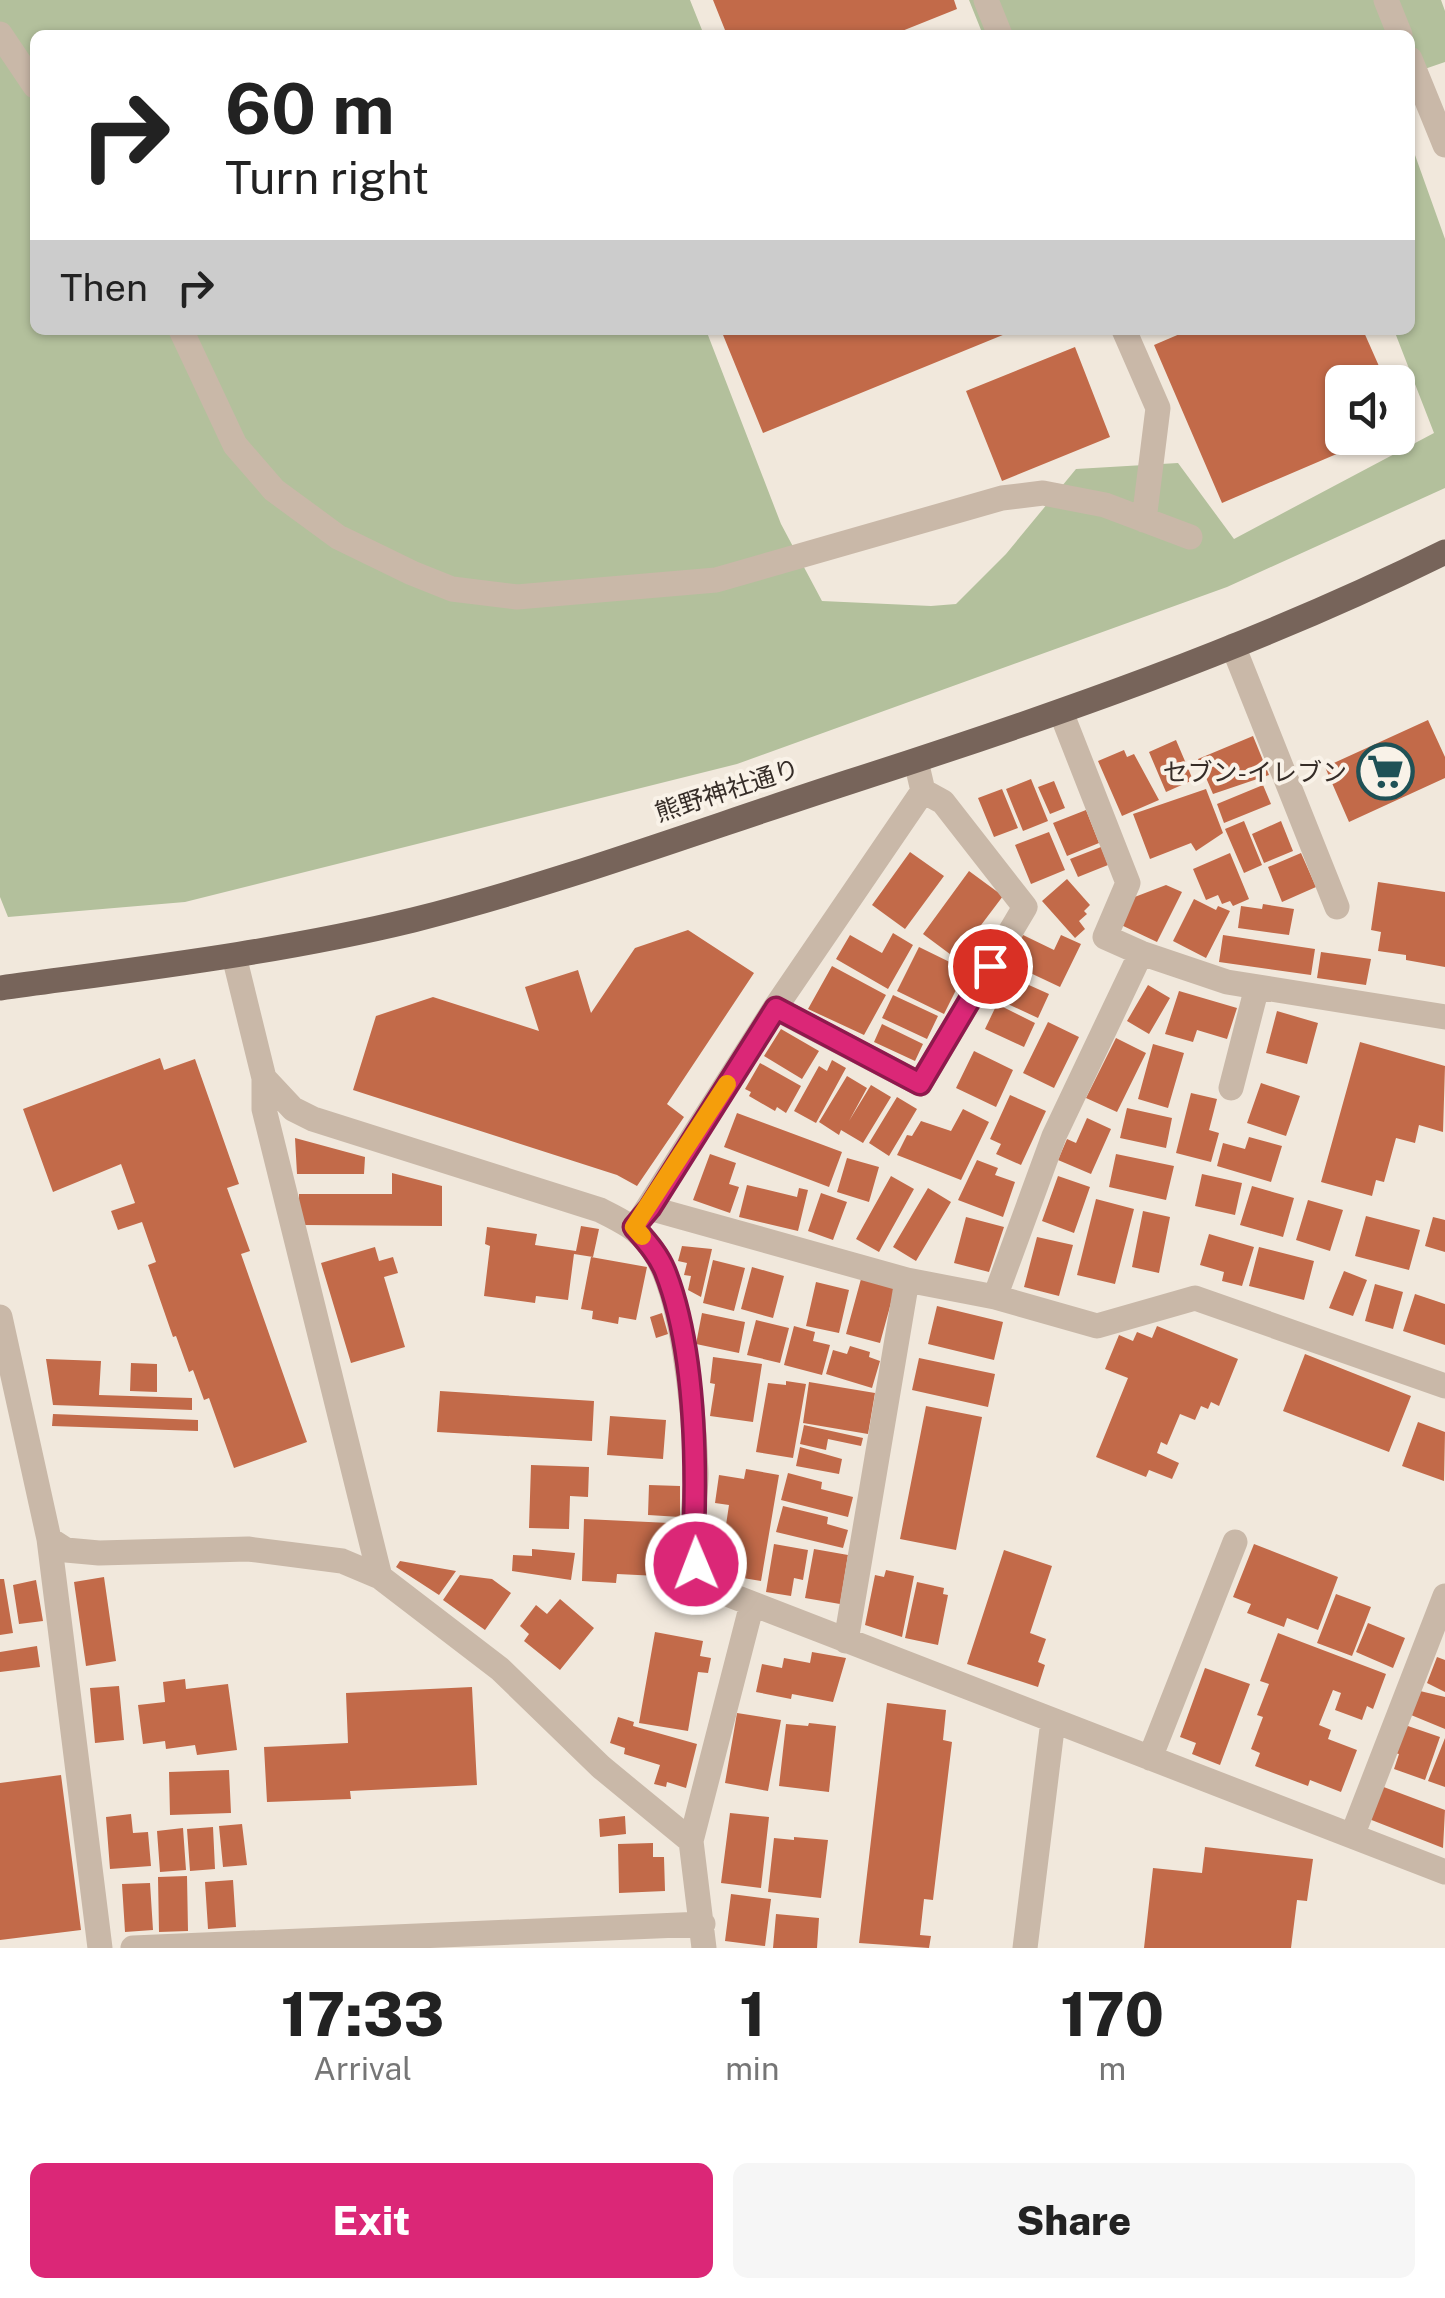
<!DOCTYPE html>
<meta charset="utf-8">
<style>
body{margin:0;font-family:"Public Sans","Noto Sans JP",sans-serif;background:#f6f6f6;color:#222;height:100vh;display:flex;flex-direction:column;font-size:38px;white-space:nowrap}
*{box-sizing:border-box;margin:0}
p{font-size:32px;color:#767676}
.icon{flex:none;width:55px;height:55px;fill:none;stroke:currentColor;stroke-width:2;stroke-linecap:round;stroke-linejoin:round}
.map{position:relative;height:1948px;overflow:hidden}
.panel{display:flex;flex-direction:column;background:#fff;flex:1}
.panel>*{flex:none}
.hud{position:absolute;left:30px;top:30px;width:1385px;height:305px;border-radius:15px;box-shadow:0 2px 8px #0004;background:#fff;color:#222;overflow:hidden}
.controls{position:absolute;left:1325px;top:365px;display:grid;gap:20px}
.controls a{display:grid;place-items:center;width:90px;height:90px;border-radius:15px;background:#fff;box-shadow:0 2px 8px #0004;font-size:50px}
.pin{position:absolute;display:grid;place-items:center;width:85px;height:85px;color:#fff;margin:-42px;border:5px solid #fff;border-radius:50%;box-shadow:0 2px 10px #0007}
.me{position:absolute;width:110px;margin:-55px;rotate:359deg;stroke-linejoin:round;filter:drop-shadow(0 0 8px #0008)}
.turn{display:flex;align-items:center;gap:35px;height:210px;padding:0 30px;font-size:45px}
.turn .icon{width:130px;height:130px;stroke-width:2.5}
.turn b{display:block;font-size:70px;line-height:85px}
.then{display:flex;align-items:center;height:95px;padding:0 30px;background:#0003;gap:20px;font-size:38px}
.eta{display:flex;justify-content:space-evenly;align-items:center;height:170px;text-align:center}
.eta b{font-size:60px;font-weight:800;line-height:70px}
.action{display:flex;gap:20px;margin-top:auto;padding:20px 30px}
.action a{flex:1;height:115px;border-radius:15px;background:#db2777;color:#fff;font-size:40px;font-weight:800;line-height:115px;text-align:center}
.action a+a{background:#f6f6f6;color:#222}
.map>svg:first-child{display:block}
</style>
<div class="map">
<svg width="1445" height="1948" viewBox="0 0 1445 1948">
<rect width="100%" height="100%" fill="#f1e8dc"/>
<path fill="#b3c09c" d="M0 0H690L704 35H35V330H706L781 524 822 601 931 606 956 604 1006 554 1076 469 1178 463 1234 539 1434 433 1394 330H1410V141L1445 239V488L1227 587 737 764 185 902 8 917 0 897Z
M969 0H1441L1445 11V62L1410 74V35H983Z"/>
<path fill="#c26a49" d="M713 0H954L957 9 892 35H727Z
M721 330H1015L763 433Z
M1189 330H1363L1386 382H1342V438H1374L1222 503 1154 345Z
M1075 347 1110 437 1002 481 966 391Z
M1428 720 1445 757V778L1349 822 1325 767Z
M1253 736 1269 775 1213 794 1198 759Z
M1176 740 1193 780 1166 792 1149 752Z
M1124 750 1127 757 1134 754 1159 800 1122 816 1098 761Z
M1031 779 1048 821 1023 831 1006 789Z
M1054 781 1065 808 1050 814 1038 787Z
M1263 785 1271 804 1224 823 1217 804Z
M1002 789 1018 828 994 837 978 798Z
M1206 789 1223 833 1196 851 1191 843 1150 859 1133 814Z
M1086 810 1099 843 1067 856 1053 823Z
M1244 821 1262 865 1244 873 1225 829Z
M1281 821 1293 851 1264 863 1252 834Z
M1049 832 1065 870 1031 884 1015 845Z
M1101 847 1108 865 1078 877 1070 859Z
M910 852 944 876 905 929 872 905Z
M1230 853 1249 899 1233 906 1230 901 1222 904 1218 895 1206 900 1193 869Z
M1301 853 1316 887 1282 902 1268 867Z
M969 871 1003 896 969 941 979 949 966 966 923 934Z
M1067 879 1090 905 1084 911 1087 914 1079 921 1085 929 1075 938 1042 901Z
M1378 882 1445 892V967L1406 960V955L1378 951 1381 932 1371 930Z
M1166 885 1182 892 1157 942 1119 924 1132 898Z
M1194 899 1216 910 1218 906 1230 911 1206 958 1173 941Z
M1263 904 1294 909 1289 935 1238 928 1241 906 1262 909Z
M688 930 754 973 667 1104 684 1117 637 1186 617 1175 353 1090 376 1016 433 997 539 1031 525 987 578 970 591 1013 635 948Z
M893 933 913 945 888 989 836 959 850 935 882 953Z
M1023 935 1054 950 1061 935 1081 944 1060 987 1009 963Z
M1223 935 1315 949 1311 975 1219 962Z
M919 947 966 970 944 1014 897 991Z
M1321 952 1371 959 1366 985 1317 978Z
M832 966 886 995 864 1035 808 1009Z
M1009 976 1049 994 1038 1018 999 1000Z
M1148 985 1170 998 1149 1034 1127 1021Z
M1179 991 1237 1008 1227 1039 1197 1030 1193 1042 1165 1034Z
M893 995 938 1016 927 1039 882 1018Z
M997 1004 1035 1023 1024 1047 985 1029Z
M1277 1011 1318 1023 1307 1064 1266 1053Z
M1048 1022 1079 1037 1054 1088 1023 1073Z
M882 1024 923 1044 915 1061 874 1042Z
M781 1029 819 1051 802 1079 764 1056Z
M1116 1038 1146 1053 1117 1112 1086 1098Z
M1360 1042 1445 1066 1443 1132 1419 1125 1415 1143 1396 1138 1384 1182 1376 1180 1372 1196 1321 1182Z
M1153 1044 1184 1053 1168 1108 1138 1099Z
M974 1051 1013 1070 996 1107 956 1088Z
M160 1058 164 1070 195 1059 239 1184 227 1188 250 1251 241 1254 307 1442 234 1468 209 1398 204 1400 193 1370 189 1372 176 1336 173 1337 148 1265 156 1262 142 1222 118 1230 111 1211 135 1203 121 1164 53 1192 23 1109Z
M832 1060 846 1068 816 1123 794 1111 819 1066 827 1071Z
M760 1063 801 1086 786 1113 777 1107 775 1111 749 1096 751 1092 745 1089Z
M847 1076 867 1088 849 1121 871 1085 891 1097 863 1143 841 1130 839 1135 819 1122Z
M1261 1083 1300 1096 1286 1136 1247 1123Z
M1191 1093 1217 1099 1209 1130 1219 1133 1211 1162 1176 1153Z
M1010 1095 1046 1111 1021 1165 996 1154 1001 1144 990 1139Z
M897 1097 917 1109 889 1156 869 1143Z
M1127 1108 1172 1118 1166 1148 1120 1138Z
M963 1109 989 1122 961 1180 897 1155 907 1135 912 1136 921 1121 951 1131Z
M737 1113 842 1152 829 1187 724 1147Z
M1087 1118 1111 1129 1091 1174 1058 1160 1067 1139 1076 1143Z
M1249 1137 1282 1146 1271 1182 1217 1166 1223 1143 1245 1149Z
M295 1138 365 1157 364 1174H297Z
M710 1154 736 1163 729 1184 739 1187 730 1213 693 1200Z
M1116 1154 1174 1166 1166 1200 1109 1187Z
M847 1158 879 1167 869 1202 837 1192Z
M977 1160 998 1168 995 1175 1015 1182 1003 1217 958 1200Z
M392 1173 442 1186V1226L304 1225 299 1218V1194H392Z
M1202 1174 1242 1183 1235 1215 1195 1206Z
M891 1176 914 1189 879 1252 856 1239Z
M1058 1176 1090 1187 1074 1233 1042 1221Z
M747 1185 797 1197 799 1188 808 1190 798 1231 739 1217Z
M1252 1186 1294 1198 1283 1237 1240 1225Z
M928 1188 951 1202 916 1261 893 1247Z
M821 1193 847 1202 833 1240 808 1231Z
M1096 1199 1134 1209 1115 1284 1077 1275Z
M1308 1200 1343 1210 1330 1251 1296 1240Z
M1143 1211 1170 1217 1159 1273 1132 1267Z
M1366 1216 1420 1230 1409 1270 1355 1256Z
M966 1217 1004 1227 989 1272 954 1263Z
M1433 1217 1445 1220V1252L1425 1246Z
M581 1226 599 1229 593 1257 574 1254 568 1300 536 1296 535 1303 484 1296 490 1246 485 1244 487 1227 537 1234 535 1245 576 1251Z
M1209 1234 1254 1247 1242 1286 1222 1281 1224 1272 1200 1265Z
M1037 1237 1073 1245 1059 1296 1024 1287Z
M682 1246 712 1249 701 1297 688 1290 691 1276 684 1275 687 1263 678 1261Z
M375 1247 379 1261 393 1257 398 1273 384 1277 405 1347 351 1363 321 1263Z
M1259 1247 1314 1261 1304 1300 1249 1286Z
M591 1257 647 1267 636 1320 619 1317 618 1324 592 1319 593 1311 581 1309Z
M713 1260 745 1268 734 1311 703 1303Z
M752 1267 784 1276 773 1318 741 1309Z
M1344 1271 1367 1280 1353 1316 1329 1308Z
M861 1279 895 1288 880 1343 846 1334Z
M816 1282 849 1290 839 1333 806 1326Z
M1375 1284 1403 1292 1393 1329 1365 1321Z
M1415 1294 1445 1304V1345L1403 1331Z
M937 1306 1003 1322 994 1360 928 1344Z
M662 1313 668 1334 656 1338 650 1317Z
M702 1313 745 1322 739 1353 696 1344Z
M756 1320 789 1328 780 1363 747 1355Z
M794 1326 815 1332 813 1341 830 1345 822 1375 784 1365Z
M1157 1326 1238 1359 1219 1406 1211 1402 1208 1409 1201 1406 1195 1420 1180 1414 1167 1445 1161 1442 1157 1453 1179 1463 1172 1479 1149 1470 1146 1477 1096 1457 1128 1378 1105 1369 1119 1335 1133 1341 1137 1332 1152 1338Z
M850 1346 870 1352 869 1357 880 1361 872 1388 826 1374 833 1350 847 1354Z
M1305 1354 1411 1396 1389 1452 1283 1411Z
M713 1357 762 1364 753 1422 710 1416 715 1384 710 1383Z
M919 1358 995 1374 988 1407 912 1390Z
M46 1359 101 1361 99 1395 192 1398V1410L53 1405Z
M131 1363 157 1364V1392L130 1391Z
M786 1381 806 1384 793 1458 756 1452 768 1383 786 1385Z
M809 1382 875 1393 868 1434 803 1423Z
M440 1391 594 1401 592 1441 437 1432Z
M926 1406 982 1417 956 1550 900 1539Z
M53 1414 198 1420V1431L52 1426Z
M610 1416 666 1420 663 1459 607 1455Z
M1418 1422 1445 1432 1444 1481 1402 1466Z
M804 1425 863 1438 861 1446 828 1439 826 1450 800 1444Z
M800 1447 842 1459 839 1474 796 1466Z
M531 1465 589 1467 588 1497 570 1496 569 1529 529 1528Z
M746 1469 779 1475 761 1581 725 1575 728 1559 721 1558 729 1505 715 1503 719 1475 744 1479Z
M788 1473 822 1482 821 1489 853 1497 848 1517 781 1500Z
M649 1485 680 1486V1517L648 1515Z
M783 1506 828 1517 827 1524 848 1530 843 1548 776 1532Z
M584 1519 670 1523 669 1534 681 1535 679 1577 617 1574 616 1583 582 1581Z
M774 1544 808 1550 803 1580 794 1578 791 1596 766 1592Z
M1254 1544 1338 1577 1318 1630 1287 1618 1284 1627 1247 1613 1251 1604 1233 1597Z
M532 1549 575 1553 571 1580 512 1571 513 1555 532 1556Z
M814 1549 848 1555 840 1604 805 1598Z
M1004 1550 1052 1566 1030 1633 1046 1639 1038 1662 1045 1665 1038 1687 967 1664Z
M400 1561 456 1571 439 1595 396 1567Z
M886 1570 914 1576 902 1637 865 1625 875 1575 884 1577Z
M460 1575 492 1579 511 1593 485 1630 443 1600Z
M104 1577 116 1661 86 1666 74 1582Z
M0 1579H4L13 1633 0 1635Z
M36 1580 43 1621 19 1624 13 1585Z
M917 1582 944 1588 943 1594 948 1595 938 1645 905 1638Z
M1336 1594 1371 1607 1352 1656 1317 1643Z
M560 1599 594 1628 560 1670 524 1641 529 1634 520 1626 536 1605 547 1614Z
M1368 1623 1405 1638 1393 1668 1356 1652Z
M655 1632 703 1641 700 1656 711 1658 708 1673 698 1672 688 1731 639 1723Z
M1278 1633 1386 1674 1373 1709 1367 1706 1362 1720 1335 1710 1341 1693 1333 1690 1319 1725 1331 1730 1328 1739 1357 1750 1341 1792 1310 1780 1308 1786 1255 1766 1260 1753 1251 1749 1263 1717 1257 1715 1269 1684 1260 1681Z
M37 1646 40 1667 0 1672V1652Z
M812 1652 846 1658 833 1702 792 1694 791 1699 756 1692 762 1664 782 1668 784 1658 810 1663Z
M1437 1657 1445 1660V1692L1427 1683Z
M1205 1668 1250 1684 1220 1765 1192 1754 1196 1743 1180 1737Z
M185 1679 186 1689 228 1684 237 1750 197 1755 195 1745 166 1749 165 1741 143 1744 138 1705 165 1702 163 1682Z
M119 1686 124 1740 95 1743 90 1688Z
M472 1687 477 1785 350 1791 351 1799 267 1802 264 1747 348 1743 346 1693Z
M1420 1691 1445 1697V1729L1411 1715Z
M887 1703 946 1710 943 1740 952 1742 933 1900 924 1899 920 1935 931 1936 929 1948 859 1943Z
M737 1713 781 1720 768 1791 725 1783Z
M618 1717 634 1722 633 1726 697 1744 686 1788 667 1782 666 1787 654 1784 660 1765 624 1754 625 1748 610 1743Z
M809 1723 836 1726 829 1792 779 1786 786 1724 808 1726Z
M1405 1725 1440 1737 1425 1780 1394 1769 1399 1754 1395 1753Z
M1445 1738V1787L1428 1781Z
M229 1770 231 1813 170 1815 169 1772Z
M61 1775 81 1930 0 1940V1783Z
M1381 1786 1445 1810 1443 1848 1369 1819Z
M730 1813 769 1817 761 1888 721 1883Z
M131 1814 133 1833 148 1832 151 1866 110 1869 106 1817Z
M625 1816 626 1834 600 1837 599 1819Z
M242 1824 247 1865 223 1867 219 1826Z
M213 1827 215 1869 190 1871 187 1829Z
M183 1828 186 1870 160 1872 157 1831Z
M794 1837 828 1840 821 1898 768 1892 774 1838 794 1840Z
M653 1843V1857H664L665 1891 619 1893 618 1844Z
M1205 1847 1313 1859 1307 1901 1297 1900 1291 1948H1144L1153 1868 1202 1873Z
M187 1876 188 1931 159 1932 158 1877Z
M233 1880 236 1927 208 1929 205 1882Z
M150 1883 153 1930 125 1932 122 1884Z
M731 1894 771 1899 765 1946 725 1941Z
M776 1914 819 1918 817 1948H773Z"/>
<g fill="none" stroke-linecap="round" stroke-linejoin="round">
<path stroke="#c9b8a8" stroke-width="25" d="M986 0 1000 35
M1386 0 1400 35
M0 34 35 86
M1410 59 1445 145
M181 330 235 445 274 490 338 537 412 573 452 589 517 597 716 580 1002 498 1043 493 1105 505 1190 537
M1124 330 1158 408 1144 520
M1233 646 1337 907
M1061 712 1128 883 1105 937 1141 953 1227 982 1445 1017
M234 956 264 1078 293 1109 313 1119 600 1210C620 1220 637 1228 650 1246 684 1289 694 1415 696 1472 697 1495 686 1545 696 1564 702 1576 713 1584 722 1592L1445 1872
M775 1008 920 1084 1025 907 943 802 923 791
M264 1078V1109L380 1577
M1231 1088 1257 987
M649 1208 907 1280 995 1297 1097 1326 1195 1298 1445 1386
M640 1220 775 1008 923 791 916 761
M995 1297 1054 1136 1141 953
M0 1317 49 1539 100 1948
M49 1539 66 1550 99 1553 248 1549 342 1561 380 1577 500 1669 601 1767 691 1841 704 1948
M846 1641 907 1280
M1150 1758 1235 1542
M1352 1836 1445 1596
M691 1841 752 1604
M133 1948 703 1924
M1025 1948 1053 1721"/>
<path stroke="#77645a" stroke-width="25" d="M0 988C138 969 277 953 413 920 560 883 704 829 849 782 1051 717 1254 647 1445 552"/>
</g>
<g fill="none" stroke-linecap="round" stroke-linejoin="round">
<defs>
<path id="route" d="M696 1564 693 1555C697 1470 697 1352 665 1271 658 1254 646 1241 634 1227L650 1208 776 1008 920 1084 990 966"/>
</defs>
<use href="#route" stroke="#8e194d" stroke-width="25"/>
<use href="#route" stroke="#db2777" stroke-width="18"/>
<path stroke="#f59e0b" stroke-width="18" d="M642 1236 634 1227 727 1084"/>
</g>
<defs>
<symbol id="supermarket-ring" viewBox="-11 -11 22 22"><circle r="9.5" fill="#f9f2e8" stroke="#1f5156" stroke-width="1.5"/><path d="M-6-5.5h2.5l.6 2H6L4.5 2H-2.5L-4.4-4H-6ZM-1.5 3.2a1.3 1.3 0 1 0 .1 0ZM3 3.2a1.3 1.3 0 1 0 .1 0Z" fill="#1f5156"/></symbol>
</defs>
<g fill-rule="evenodd">
<use href="#supermarket-ring" x="1354" y="740" width="63" height="63"/>
</g>
<g text-anchor="middle" stroke-width="8" stroke-linejoin="round" paint-order="stroke">
<g font-size="25" fill="#362d28" stroke="#f9f2e8" text-anchor="end">
<text x="1347" y="781">セブン-イレブン</text>
</g>
<g font-size="25" fill="#362d28" stroke="#f9f2e8">
<text transform="translate(727 790) rotate(-18)" y="9">熊野神社通り</text>
</g>
</g>
</svg>
<div class="controls">
<a><svg class="icon" aria-label="sound" viewBox="0 0 24 24"><path d="M4 9h4l5-4v14l-5-4H4zM17 9q2 3 0 6"/></svg></a>
</div>
<div class="pin" style="left:990px;top:966px;background:#d93025"><svg class="icon" aria-label="arrive" viewBox="0 0 24 24"><path d="M6 21V4h12l-3 4 3 4H6"/></svg></div>
<svg class="me" style="left:696px;top:1564px" viewBox="-20 -20 40 40"><circle r="17" fill="#db2777" stroke="#fff" stroke-width="3"/><path d="M0-11L8 9 0 5-8 9z" fill="#fff"/></svg>
<div class="hud">
<div class="turn"><svg class="icon" aria-label="right" viewBox="0 0 24 24"><path d="M7 20v-9h11M14 6l5 5-5 5"/></svg><div><b>60 m</b>Turn right</div></div>
<div class="then">Then<svg class="icon" aria-label="right" viewBox="0 0 24 24"><path d="M7 20v-9h11M14 6l5 5-5 5"/></svg></div>
</div>
</div>
<section class="panel">
<div class="eta">
<div><b>17:33</b><p>Arrival</p></div>
<div><b>1</b><p>min</p></div>
<div><b>170</b><p>m</p></div>
</div>
<div class="action"><a>Exit</a><a>Share</a></div>
</section>
